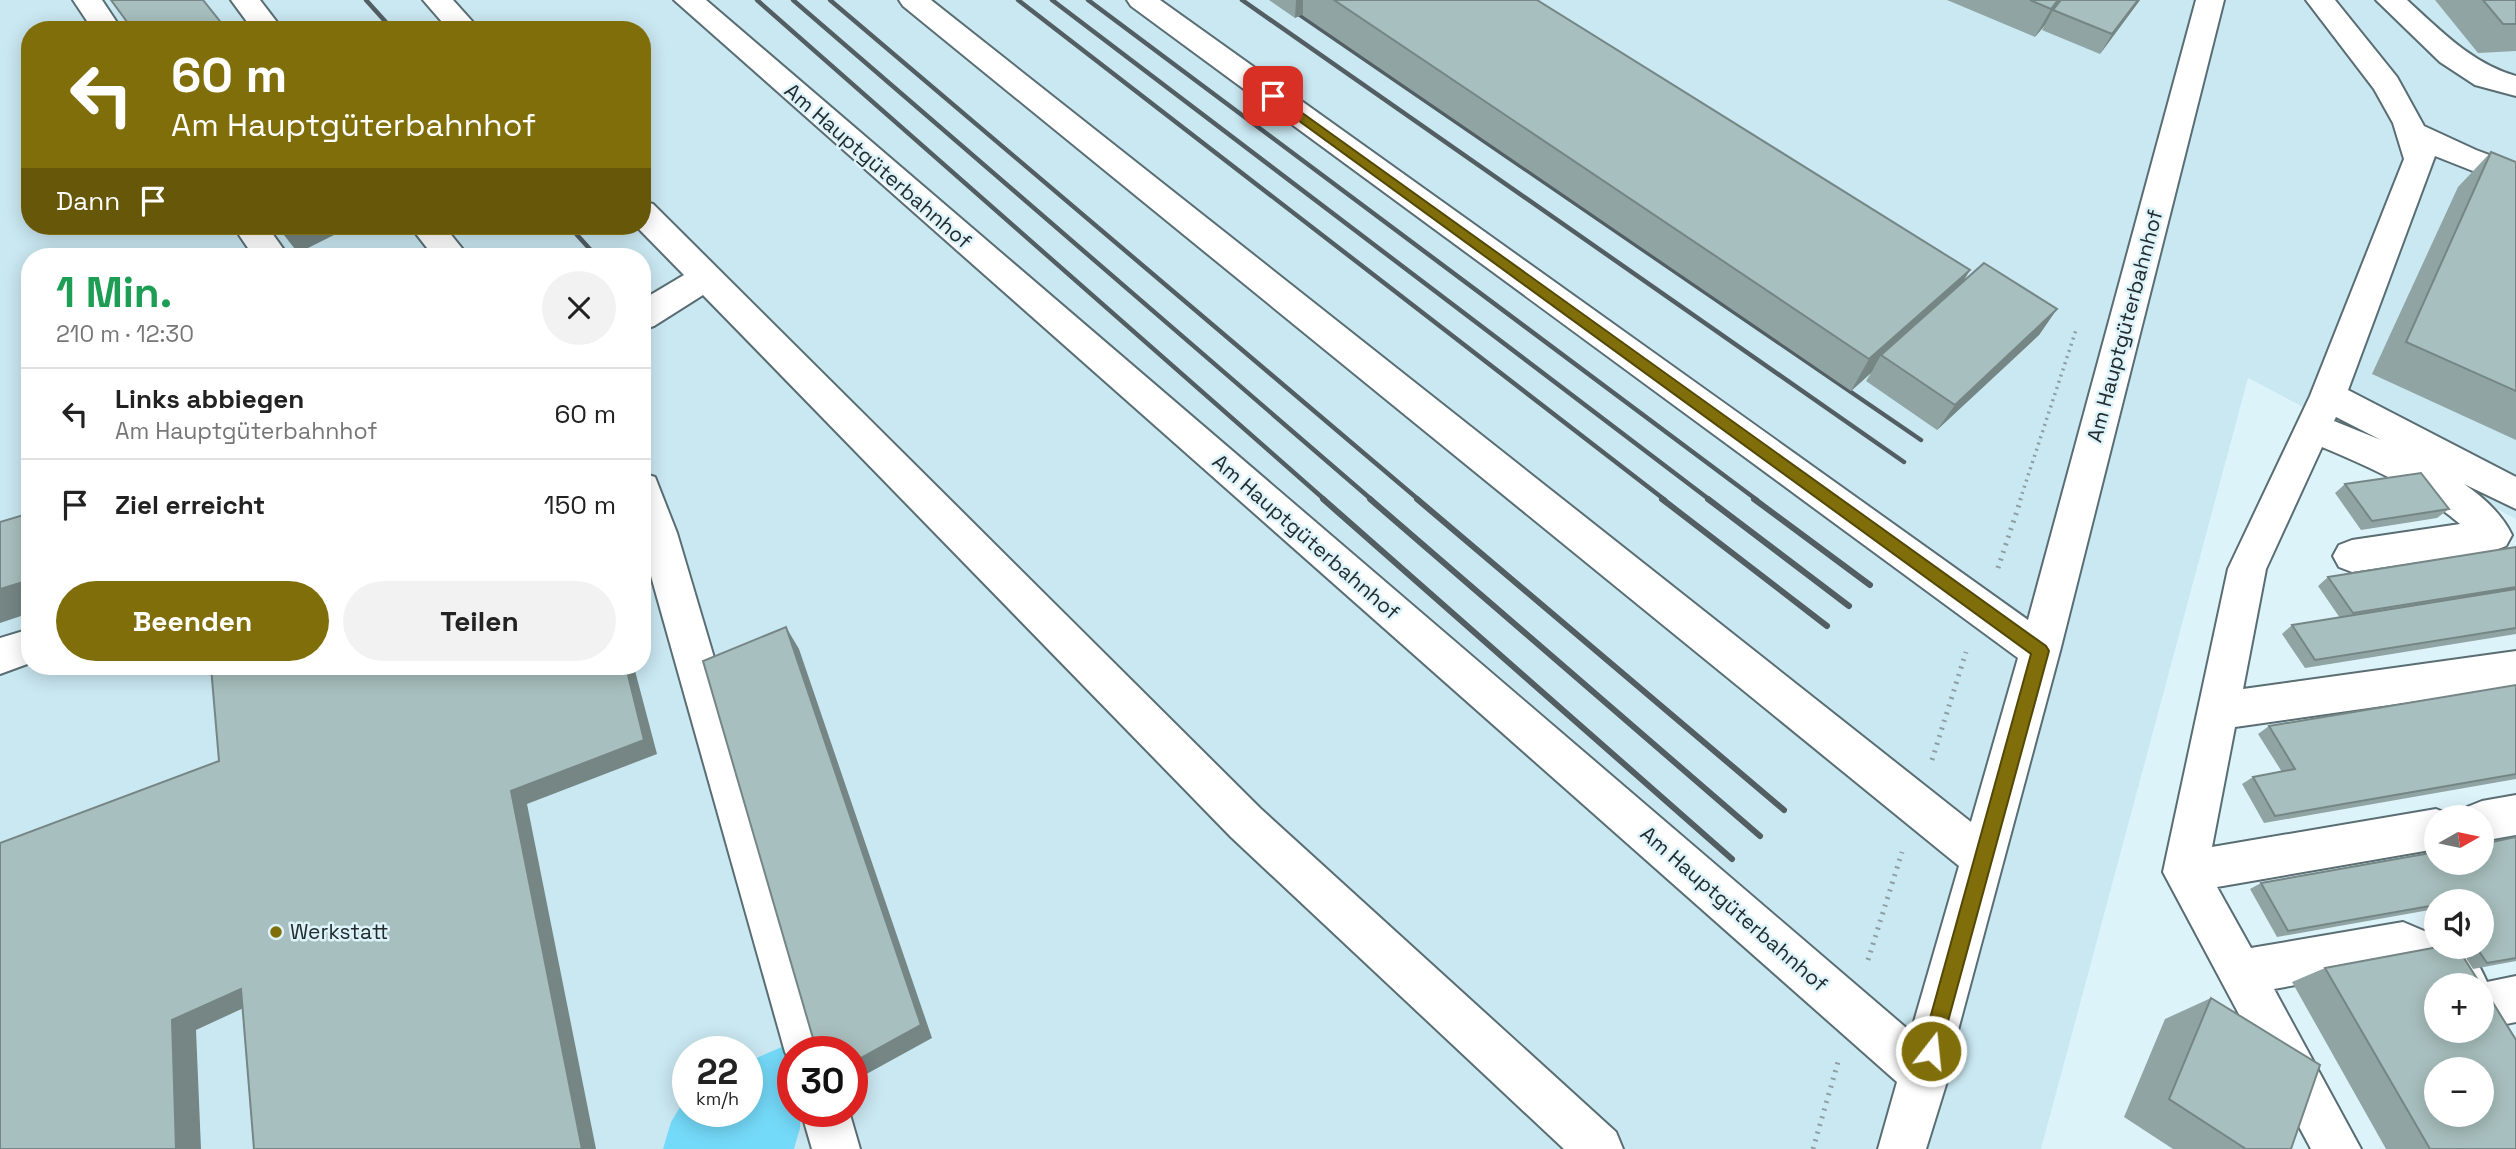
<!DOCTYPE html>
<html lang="de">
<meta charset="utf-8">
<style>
body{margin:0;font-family:"Space Grotesk",sans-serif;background:#f2f2f2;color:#222;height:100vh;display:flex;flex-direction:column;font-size:26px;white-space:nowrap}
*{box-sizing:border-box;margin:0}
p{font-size:23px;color:#767676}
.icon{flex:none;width:38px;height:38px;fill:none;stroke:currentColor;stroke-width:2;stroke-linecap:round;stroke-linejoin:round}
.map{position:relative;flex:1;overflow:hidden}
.details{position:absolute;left:21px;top:248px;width:630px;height:427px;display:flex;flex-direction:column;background:#fff;border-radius:28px;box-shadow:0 4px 18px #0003}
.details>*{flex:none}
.banner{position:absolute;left:21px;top:21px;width:630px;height:214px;border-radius:28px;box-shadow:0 4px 18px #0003;background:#806e0a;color:#fff;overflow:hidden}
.needle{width:46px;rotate:81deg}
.fabs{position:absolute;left:2424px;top:805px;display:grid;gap:14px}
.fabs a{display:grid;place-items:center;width:70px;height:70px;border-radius:50%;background:#fff;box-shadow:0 4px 18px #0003;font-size:35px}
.speed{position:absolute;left:672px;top:1036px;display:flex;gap:14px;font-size:35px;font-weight:700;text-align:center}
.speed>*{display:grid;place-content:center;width:91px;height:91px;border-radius:50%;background:#fff;box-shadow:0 4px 18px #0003;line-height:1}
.speed small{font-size:18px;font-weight:400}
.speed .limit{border:10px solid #d22;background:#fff;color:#111}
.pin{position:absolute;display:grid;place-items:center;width:60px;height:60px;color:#fff;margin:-30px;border-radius:14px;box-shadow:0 4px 10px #0006}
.me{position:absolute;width:77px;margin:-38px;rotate:16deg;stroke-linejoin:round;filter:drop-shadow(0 0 5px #0008)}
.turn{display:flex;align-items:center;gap:24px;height:147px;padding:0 35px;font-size:32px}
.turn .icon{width:91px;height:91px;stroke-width:2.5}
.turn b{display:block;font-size:49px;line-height:60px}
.then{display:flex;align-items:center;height:66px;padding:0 35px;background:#0003;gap:14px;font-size:26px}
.round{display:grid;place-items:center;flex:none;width:74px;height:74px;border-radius:37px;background:#f2f2f2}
.overview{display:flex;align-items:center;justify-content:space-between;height:119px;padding:0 35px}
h1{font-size:42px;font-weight:600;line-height:52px;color:#1e9e55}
.cta{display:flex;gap:14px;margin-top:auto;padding:14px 35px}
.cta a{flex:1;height:80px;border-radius:42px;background:#806e0a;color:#fff;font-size:28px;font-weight:600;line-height:80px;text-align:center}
.cta a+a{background:#f2f2f2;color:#222}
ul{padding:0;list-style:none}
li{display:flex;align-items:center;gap:21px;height:91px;padding:0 35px;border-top:2px solid #e0e0e0}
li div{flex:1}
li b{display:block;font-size:26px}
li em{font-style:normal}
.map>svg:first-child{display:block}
</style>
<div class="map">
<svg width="2516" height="1149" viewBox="0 0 2516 1149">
<rect width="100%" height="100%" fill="#ddf3fa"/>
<path fill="#cae8f2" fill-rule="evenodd" d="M0 0H2516V519L2248 378 2041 1149H0ZM30 30H642V226H30ZM30 257H642V667H30ZM688 1052H747V1111H688ZM793 1052H852V1111H793Z"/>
<path fill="#74daf9" d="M784 1046 793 1076V1111H801L800 1128 794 1149H663L671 1122 688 1094V1111H747V1062Z"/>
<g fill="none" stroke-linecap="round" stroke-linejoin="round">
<defs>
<path id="minor" d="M73 0H102L122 30H93Z
M231 0H260L283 30H253Z
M423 0H453L480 30H449Z
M674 0H706L1911 1032 1959 866 903 6 899 0H931L1971 822 2018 658 1131 6 1127 0H1160L2028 620 2196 0H2224L2060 651 1947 1071 1949 1075 1926 1149H1878L1897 1082Z
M2306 0H2335L2397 77 2424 126 2476 150 2516 165V188L2435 156 2348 390 2516 477V509L2464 484C2483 497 2502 514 2512 535L2506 546 2493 551 2352 572 2339 567 2333 556 2339 545 2352 540 2460 524C2419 489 2372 468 2322 447L2266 569 2243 689 2516 651V687L2235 727 2212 847 2436 809 2451 815 2452 817H2436V849L2217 887 2251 948 2403 922 2436 936V947C2468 947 2474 953 2487 982L2516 976V1022L2482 1029V985H2439L2401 966 2274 989 2361 1149H2311L2163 872 2228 569 2310 396 2404 159 2393 123 2374 89ZM2336 417 2381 440 2334 421Z
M2376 0H2407C2440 30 2472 64 2516 76V96L2475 85 2440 62Z
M642 201 653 204 1261 809 1616 1132 1623 1149H1564L1231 837 703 295 654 326 642 330V300L684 275 636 226H642Z
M233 226H267L289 257H254Z
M410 226H444L469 257H434Z
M642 473 655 477 677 533 831 1052H793V1069L785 1052 642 544Z
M30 629V663L0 674V638Z
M2516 795V835L2482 841V817H2462L2467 807 2482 801Z
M801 1111H849L860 1149H812Z"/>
</defs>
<use href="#minor" stroke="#596d73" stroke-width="4"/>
<path stroke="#8e9ea3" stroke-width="3.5" stroke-dasharray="2 4.5" stroke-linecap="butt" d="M2020 500 2076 330"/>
<path stroke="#8e9ea3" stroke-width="5" stroke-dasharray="2 6" stroke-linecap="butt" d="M1998 568 2021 499
M1932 760 1966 652
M1868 960 1902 852
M1813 1149 1838 1062"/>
<use href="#minor" fill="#fff" fill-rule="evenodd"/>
<path stroke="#525e62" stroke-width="4.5" d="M366 0 393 30
M757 0 1325 500
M793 0 1372 500
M830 0 1419 500
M1018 0 1665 500
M1052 0 1710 500
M1088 0 1757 500
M1242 0 1904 462
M1278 0 1921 440
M569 226 597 257"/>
<path stroke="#525e62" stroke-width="6" d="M1323 499 1732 859
M1370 499 1760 836
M1417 499 1784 810
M1662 499 1827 626
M1708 499 1849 606
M1754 499 1870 585"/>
</g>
<path fill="#90a4a3" d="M1269 0H1537L1970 270 1962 283 2057 309 2039 335 1937 430 1866 381 1871 373 1851 391 1302 15 1303 14 1295 18Z
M1947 0H2140L2100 54 2042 30 2045 25 2035 37Z
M2435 0H2516V51L2478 53Z
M2491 152 2516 162V440L2372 374 2458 187Z
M2345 484 2449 509 2437 518 2361 530 2335 493Z
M2516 547V634L2305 668 2282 634 2292 625 2340 618 2318 586 2328 577Z
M2516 685V779L2264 823 2242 784 2253 777 2282 772 2258 734 2269 726Z
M2516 837V961L2473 969 2459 947H2482V901H2436V911L2435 909 2277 937 2250 889 2261 883Z
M2325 968 2516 1149H2386L2292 982Z
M2211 998 2291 1149H2173L2124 1117 2165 1019Z"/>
<path fill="#758685" d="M1296 0H1303V14L1295 18Z
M2058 0H2065L2053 10 2045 25 2035 37 2051 9Z
M2138 0H2140L2100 54 2112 34Z
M277 226H352L298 253Z
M1970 270 1950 303 1881 355 1871 373 1851 391 1869 359Z
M2057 309 2039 335 1937 430 1955 405Z
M30 580V613L0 623V589Z
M786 627 799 649 932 1038 852 1082V1063Z
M626 667H634L657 754 527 804 596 1149H582L511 791Z
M241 989 263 999 196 1030 201 1149H176L172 1020Z"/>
<path fill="#a7bfbe" stroke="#758685" stroke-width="2" fill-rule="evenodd" d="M111 0H203L227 30H133Z
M1334 0H1537L1970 270 1869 359Z
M2030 0H2058L2051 9Z
M2061 0H2138L2112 34 2053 10Z
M2483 0H2516V24H2503Z
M2491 152 2516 162V391L2406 342Z
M1984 263 2057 309 1955 405 1881 355Z
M2421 473 2449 509 2372 521 2345 484Z
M30 513V580L0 589V522Z
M2516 547V587L2353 613 2328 577Z
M2516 589V628L2315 660 2292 625Z
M786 627 921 1025 852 1063V1052H817L703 661Z
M211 667H626L644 740 511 791 582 1149H254L241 989 172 1020 176 1149H0V843L219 761Z
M2516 685V774L2275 816 2253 777 2295 769 2269 726Z
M2516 837V958L2487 963 2476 947H2482V901H2436V905L2288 931 2261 883 2436 852V863H2482V844Z
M2438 947H2457L2481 985H2436V1031H2482V985L2516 1040V1149H2430L2325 968ZM2436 1069H2482V1115H2436Z
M2211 998 2320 1065 2291 1149H2246L2169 1099Z"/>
<path fill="#806e0a" stroke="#534806" stroke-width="2" d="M1273 92 2046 646 2049 651 1938 1058 1931 1061 1924 1058 1921 1051 2031 654 1269 99 1267 96Z"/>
<circle fill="#806e0a" stroke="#ddf3fa" stroke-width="2.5" cx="276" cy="932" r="7"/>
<g text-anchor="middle" stroke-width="5" stroke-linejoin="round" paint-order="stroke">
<g font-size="21" fill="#232b2e" stroke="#ddf3fa">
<text transform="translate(878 166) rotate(41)" y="7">Am Hauptgüterbahnhof</text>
<text transform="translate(2125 326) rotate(-75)" y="7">Am Hauptgüterbahnhof</text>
<text transform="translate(1306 537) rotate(41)" y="7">Am Hauptgüterbahnhof</text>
<text transform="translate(1734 909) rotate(41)" y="7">Am Hauptgüterbahnhof</text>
</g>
<g font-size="21" fill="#232b2e" stroke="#ddf3fa" text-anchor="start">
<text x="290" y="939">Werkstatt</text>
</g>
</g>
</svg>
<div class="fabs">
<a><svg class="needle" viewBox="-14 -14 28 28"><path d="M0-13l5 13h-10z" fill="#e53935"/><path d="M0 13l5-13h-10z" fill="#767676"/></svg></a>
<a><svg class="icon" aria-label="sound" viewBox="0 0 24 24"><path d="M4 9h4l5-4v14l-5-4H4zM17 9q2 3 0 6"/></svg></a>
<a>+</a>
<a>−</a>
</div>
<div class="speed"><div>22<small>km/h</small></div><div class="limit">30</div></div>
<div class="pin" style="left:1273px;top:96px;background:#d93025"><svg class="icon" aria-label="arrive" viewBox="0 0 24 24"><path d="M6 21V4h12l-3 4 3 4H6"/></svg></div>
<svg class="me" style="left:1931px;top:1051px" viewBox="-20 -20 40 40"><circle r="17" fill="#806e0a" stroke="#fff" stroke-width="3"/><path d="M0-11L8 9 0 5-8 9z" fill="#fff"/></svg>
<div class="banner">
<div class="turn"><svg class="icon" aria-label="left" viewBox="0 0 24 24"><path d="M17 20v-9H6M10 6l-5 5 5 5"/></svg><div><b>60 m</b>Am Hauptgüterbahnhof</div></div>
<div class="then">Dann<svg class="icon" aria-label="arrive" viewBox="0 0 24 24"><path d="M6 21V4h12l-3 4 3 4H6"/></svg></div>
</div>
<section class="details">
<div class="overview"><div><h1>1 Min.</h1><p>210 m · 12:30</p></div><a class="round"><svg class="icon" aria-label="close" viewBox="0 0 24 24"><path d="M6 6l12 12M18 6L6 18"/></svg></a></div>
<ul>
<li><svg class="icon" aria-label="left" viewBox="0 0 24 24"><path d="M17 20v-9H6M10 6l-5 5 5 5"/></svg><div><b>Links abbiegen</b><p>Am Hauptgüterbahnhof</p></div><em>60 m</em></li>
<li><svg class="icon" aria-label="arrive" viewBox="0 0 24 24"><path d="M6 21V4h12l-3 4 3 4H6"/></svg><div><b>Ziel erreicht</b></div><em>150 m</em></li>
</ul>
<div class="cta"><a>Beenden</a><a>Teilen</a></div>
</section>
</div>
